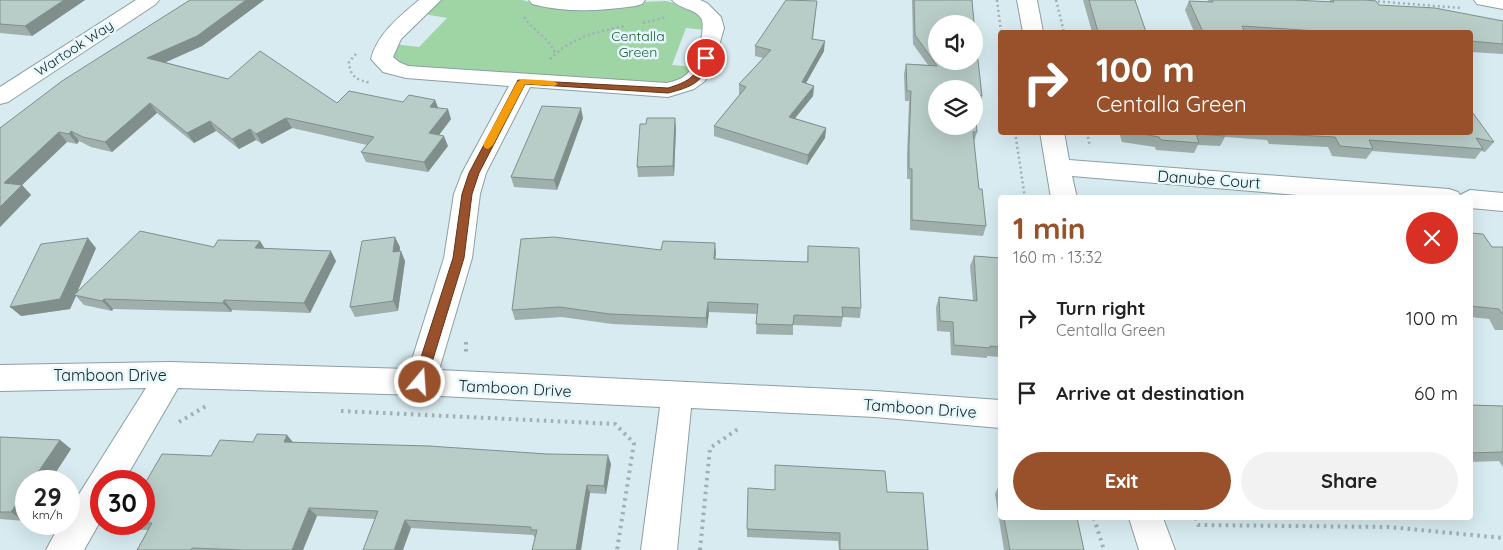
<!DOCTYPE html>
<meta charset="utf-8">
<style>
body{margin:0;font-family:Quicksand,sans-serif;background:#f2f2f2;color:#222;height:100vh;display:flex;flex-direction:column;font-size:19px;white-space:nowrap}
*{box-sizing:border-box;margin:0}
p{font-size:16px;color:#767676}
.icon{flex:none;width:28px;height:28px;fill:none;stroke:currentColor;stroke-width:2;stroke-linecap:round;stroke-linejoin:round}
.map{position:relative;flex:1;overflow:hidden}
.sheet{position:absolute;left:998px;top:195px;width:475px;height:325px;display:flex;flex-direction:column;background:#fff;border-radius:5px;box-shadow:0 5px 20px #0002}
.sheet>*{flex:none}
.guide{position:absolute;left:998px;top:30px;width:475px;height:105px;border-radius:5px;box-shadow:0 5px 20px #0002;background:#98512a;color:#fff;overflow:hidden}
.fabs{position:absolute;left:928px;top:15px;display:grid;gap:10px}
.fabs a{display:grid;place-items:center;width:55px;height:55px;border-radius:50%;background:#fff;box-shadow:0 5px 20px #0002;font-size:25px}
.speed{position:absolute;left:15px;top:470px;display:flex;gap:10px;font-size:25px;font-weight:700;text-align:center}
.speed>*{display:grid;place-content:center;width:65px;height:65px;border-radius:50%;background:#fff;box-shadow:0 5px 20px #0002;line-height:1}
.speed small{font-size:12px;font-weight:400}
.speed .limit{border:8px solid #d22;background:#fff;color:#111}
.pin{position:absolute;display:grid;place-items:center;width:42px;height:42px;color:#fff;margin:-21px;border:2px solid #fff;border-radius:50%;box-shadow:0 1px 5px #0007}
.me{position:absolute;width:55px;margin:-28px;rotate:18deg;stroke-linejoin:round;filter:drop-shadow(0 0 4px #0008)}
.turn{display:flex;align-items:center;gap:18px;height:105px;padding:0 15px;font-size:22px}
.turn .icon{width:65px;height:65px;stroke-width:2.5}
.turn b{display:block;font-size:35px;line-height:42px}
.round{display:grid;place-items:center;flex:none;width:52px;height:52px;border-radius:26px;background:#f2f2f2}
.headline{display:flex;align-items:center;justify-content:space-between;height:85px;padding:0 15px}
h1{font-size:30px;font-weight:800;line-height:38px;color:#98512a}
.button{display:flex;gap:10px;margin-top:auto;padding:10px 15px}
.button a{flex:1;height:58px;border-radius:30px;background:#98512a;color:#fff;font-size:20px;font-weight:800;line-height:58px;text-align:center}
.button a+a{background:#f2f2f2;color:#222}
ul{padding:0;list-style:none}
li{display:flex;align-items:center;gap:15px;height:75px;padding:0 15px}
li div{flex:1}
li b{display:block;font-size:19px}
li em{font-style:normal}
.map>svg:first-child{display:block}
</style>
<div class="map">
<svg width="1503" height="550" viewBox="0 0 1503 550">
<rect width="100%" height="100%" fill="#d7ebf0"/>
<path fill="#9fd4a5" d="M442 0H523L537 5 582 10 609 9 643 2 666 1 689 7 702 18 706 30 686 28 672 65 695 67 683 80 665 85 411 67 392 60 394 44 419 47 447 18 424 14Z"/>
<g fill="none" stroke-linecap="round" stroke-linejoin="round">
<defs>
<path id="minor" d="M136 0H159L156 4 8 102 0 104V87Z
M419 0H441L401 39 393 57 399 62 408 66 667 83C675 81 683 79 688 73 695 66 707 27 701 18 694 8 679 9 672 0H700L707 3 721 17 724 28 714 64 705 81 694 89 668 97 530 87 486 173 480 194 472 258 439 370 875 391 1000 400V428L875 417 691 408 677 550H641L660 407 420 395 178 388 124 481H101V520L84 550H46L60 524H69V510L146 388 0 391V365L170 362 409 369 444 258 454 194 462 173 509 86 406 78 383 72 371 59C377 34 400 16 419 0Z
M529 0H645L642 4 635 6C600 11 566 13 532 4Z
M1017 0H1037L1043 32H1023Z
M1474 0H1503V9L1477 4Z
M1040 132H1064L1069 160 1449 189 1458 192 1460 195 1470 190 1503 193V211L1470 208V198H1334L1072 176 1077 198H1051Z
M1129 518H1163L1175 550H1139Z"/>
</defs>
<use href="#minor" stroke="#8c9fa4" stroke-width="2"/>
<path stroke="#a0b0b4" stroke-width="2.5" stroke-dasharray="2 3" stroke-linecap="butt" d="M997 0 1001 32
M1056 0 1064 32
M1373 1 1461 8
M524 17C533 31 549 37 555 53
M643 23 666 17
M356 54 349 62C350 77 357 80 371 83
M550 59C571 38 597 31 625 26
M1015 132 1025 198
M1087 132 1090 147"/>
<path stroke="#a0b0b4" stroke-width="4" stroke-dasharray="2.5 4.5" stroke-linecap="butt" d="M466 342V354
M341 411 615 424 634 443 617 550
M179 422 206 406
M1094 518 1104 550
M1196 518 1198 525 1389 527 1503 538
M116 530 120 524
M700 550 710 448 738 429"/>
<use href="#minor" fill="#fff" fill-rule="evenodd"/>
</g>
<path fill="#9eafac" d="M0 0H85L32 36 0 33Z
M190 0H264L202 46 165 62 228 79 337 103 403 102 435 100 438 108 451 119 439 135 448 146 428 172 366 162 361 152 367 145 292 128 262 144 256 140 239 149 216 131 194 143 157 113 112 152 91 147 79 141 77 144 67 142 22 185 31 195 0 227V128Z
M912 0H972L974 23V26V24H936L982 96 980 106H975L977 132 974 142 979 189 986 226 983 236 910 230V179H907V155L909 101H905L904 74 906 64 928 65 913 44Z
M1083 0H1135L1146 32H1092Z
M1208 0H1294L1329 2 1330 0H1365L1379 5 1503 21V54L1470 52V32H1194L1185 10 1189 1 1207 2Z
M816 11 813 39 824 51 806 83 814 86 813 96 795 118 826 128 825 138 807 165 714 136V126L739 95V84L763 58 755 56V46Z
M583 118 557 190 514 187 511 177Z
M676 128 674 176 638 177 637 167Z
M1119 132H1470L1494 142 1485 152 1481 151 1475 159 1372 151 1366 159 1332 156 1328 147 1269 144 1267 140 1225 137 1220 146 1198 145 1194 153 1156 150 1155 147 1122 142Z
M1470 233 1492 247H1503V330H1495L1489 319 1470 317Z
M260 241 265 249 336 261 310 313 232 310 231 312 113 309 112 311 84 305 76 296 70 309 21 316 96 248 77 292 214 247Z
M808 246 861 308 860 318 843 317 841 327 793 325V335L756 334 757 314 709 312 707 328 612 324 562 317 515 320 512 310 661 250 716 253 715 259 807 262Z
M400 247V251L405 261 398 311 355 317 350 307Z
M974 256 1000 258V357L987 356V358L951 355 950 332 937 331 936 307 939 297 973 300 970 266Z
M1470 405 1503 406V467L1499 461 1470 462Z
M287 435 293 442 611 464 606 494 590 493 581 550H532L535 538 533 535 411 528 375 519 317 516 303 550H137L148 530H134L125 524H144V485L211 456 253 442Z
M0 437 60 440 71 449 24 521 0 519Z
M999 485H1000V518H1077L1084 550H1004L995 494Z
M774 490 887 492 928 550H839L838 541 747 537V529Z"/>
<path fill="#818f8c" d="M64 0H85L32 36 25 26Z
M246 0H264L202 46 153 68 147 58Z
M825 41 824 51 801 92 802 82Z
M814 86 813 96 788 127 789 117Z
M435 100 439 110 430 107Z
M150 103 157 113 112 152 105 142Z
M581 108 583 118 557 190 554 180Z
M448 109 451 119 433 143 429 133Z
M286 118 292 128 262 144 256 134Z
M675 118 676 128 674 176 673 166Z
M210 121 216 131 194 143 187 133Z
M826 128 825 138 807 165 808 155Z
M250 129 256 140 239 149 232 139Z
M71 131 79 141 77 144 69 134Z
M59 132 67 142 22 185 31 195 0 227V207L4 183Z
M444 136 448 146 428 172 424 162Z
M395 237 400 247 398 262 393 252Z
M88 238 96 248 76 295H74L76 296 70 309 21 316 10 307Z
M260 241 266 251 255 248Z
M715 243 716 253 714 269V259Z
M331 251 336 261 310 313 304 303Z
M401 251 405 261 398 311 393 301Z
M104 299 113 309 112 311 102 301Z
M224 300 232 310 231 312 223 303Z
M708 302 709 312 707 328 706 318Z
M287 435 294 444 284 442Z
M60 440 71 449 50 481H32Z
M608 455 611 464 606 494 604 486Z
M587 485 590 493 581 550H576Z
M26 490V517L24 521 11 512Z
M309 508 317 516 303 550H292Z
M405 520 411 528 403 550H394Z"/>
<path fill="#b8ccc8" stroke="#818f8c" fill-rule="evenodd" d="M0 0H64L25 26 0 24Z
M190 0H246L197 36 147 58 228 79 260 51 337 103 349 91 403 102 409 95 435 100 430 107 448 109 429 133 444 136 424 162 361 152 374 137 286 118 256 134 250 129 232 139 210 121 187 133 150 103 105 142 83 137 71 131 69 134 59 132 4 183 22 185 0 207V128L62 81Z
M786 0 817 1 812 39 825 41 802 82 814 86 789 117 826 128 808 155 714 126 746 87 739 84 771 50 755 46Z
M914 0H972L974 23 959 22 960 24H936V61H974V41L976 43 982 96 974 95 977 132H973L979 189H982L986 226 912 220V169H909V145L911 91H907L906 64 937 66 915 35ZM936 89H974V126H936Z
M1089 0H1135L1146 32H1098Z
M1212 0H1294L1334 2 1333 0H1365L1376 1 1379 5 1435 8 1503 21V44L1470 41V32H1318L1317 31 1242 26 1245 32H1203L1189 1 1213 2Z
M542 106 581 108 554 180 511 177Z
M1470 109 1494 142 1476 138 1483 149 1369 140 1373 149 1340 146 1335 137 1275 134 1274 132H1470Z
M647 118H675L673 166 637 167 640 124H646Z
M1131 132H1224L1225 136 1196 134 1199 143 1161 140 1159 137Z
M140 231 214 247 218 240 260 241 255 248 331 251 304 303 224 300 223 303 104 299 102 301 74 295Z
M1470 233 1483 234 1492 247H1503V315L1499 309 1470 306Z
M395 237 393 252 401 251 393 301 350 307 362 241Z
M554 237 661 250 663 241 715 243 714 259 808 262V246L859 248 861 308 842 307 843 317 794 315 793 325 756 324 758 304 708 302 706 318 610 314 559 307 512 310 521 239Z
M88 238 60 299 10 307 41 244Z
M974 256 1000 258V347L990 346V348L954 345 953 322 940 321 939 297 977 301Z
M1470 405 1503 406V452L1470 453Z
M257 434 287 435 284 442 429 446 547 454 608 455 604 486 587 485 576 550H532L537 530H531V527L405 520 394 550H363L378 511 309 508 292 550H243L192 548 191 550H137L152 523H144V485L162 454 211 456 220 440 253 442Z
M0 437 60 440 32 481H26V490L11 512H0Z
M775 465 885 471 887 492 923 493 928 550H840V533L747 529 748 488 775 490Z
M1004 518H1077L1084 550H1010Z"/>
<path fill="#98512a" stroke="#63351b" d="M706 55 710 58C704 83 691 87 668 93L525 84 479 173 472 194 464 258 426 382 424 386 420 388 415 386 413 382 453 258 462 194 469 173 518 80 668 88C687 82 696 78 702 58Z"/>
<path fill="#f59e0b" d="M522 79 554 81 558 84 554 86 525 84 493 145 488 149 485 148 483 145 517 82Z"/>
<g text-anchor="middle" stroke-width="5" stroke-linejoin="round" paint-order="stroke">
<g font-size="14" fill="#225b2e" stroke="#e4f8fd">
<text x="638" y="41">Centalla<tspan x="638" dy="16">Green</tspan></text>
</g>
<g font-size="14" fill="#202729" stroke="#e4f8fd">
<text transform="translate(74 48) rotate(-33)" y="5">Wartook Way</text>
</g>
<g font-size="16" fill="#202729" stroke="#e4f8fd">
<text transform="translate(1209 179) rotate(4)" y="6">Danube Court</text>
<text x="110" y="381">Tamboon Drive</text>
<text transform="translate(515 388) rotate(3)" y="6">Tamboon Drive</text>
<text transform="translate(920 408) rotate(4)" y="6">Tamboon Drive</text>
</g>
</g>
</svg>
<div class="fabs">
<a><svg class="icon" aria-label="sound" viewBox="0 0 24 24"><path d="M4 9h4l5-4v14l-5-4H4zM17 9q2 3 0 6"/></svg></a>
<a><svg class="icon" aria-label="layers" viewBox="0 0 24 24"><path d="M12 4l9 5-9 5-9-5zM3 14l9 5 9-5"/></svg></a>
</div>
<div class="speed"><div>29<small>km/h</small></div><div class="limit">30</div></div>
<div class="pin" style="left:706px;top:58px;background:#d93025"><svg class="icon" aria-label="arrive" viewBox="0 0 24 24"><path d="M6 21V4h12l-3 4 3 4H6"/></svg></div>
<svg class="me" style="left:420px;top:382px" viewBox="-20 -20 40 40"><circle r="17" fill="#98512a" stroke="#fff" stroke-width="3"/><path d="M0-11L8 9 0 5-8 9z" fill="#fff"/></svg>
<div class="guide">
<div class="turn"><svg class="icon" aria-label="right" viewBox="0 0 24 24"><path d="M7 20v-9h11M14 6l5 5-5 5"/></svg><div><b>100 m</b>Centalla Green</div></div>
</div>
<section class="sheet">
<div class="headline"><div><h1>1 min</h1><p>160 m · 13:32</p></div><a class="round" style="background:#d93025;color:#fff"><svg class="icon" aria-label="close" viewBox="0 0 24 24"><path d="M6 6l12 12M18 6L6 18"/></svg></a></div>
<ul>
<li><svg class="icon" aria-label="right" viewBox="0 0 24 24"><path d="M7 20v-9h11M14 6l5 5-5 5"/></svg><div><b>Turn right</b><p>Centalla Green</p></div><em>100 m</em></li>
<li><svg class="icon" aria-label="arrive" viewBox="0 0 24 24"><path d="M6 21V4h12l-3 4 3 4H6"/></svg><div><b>Arrive at destination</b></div><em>60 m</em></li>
</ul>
<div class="button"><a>Exit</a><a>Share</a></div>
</section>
</div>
